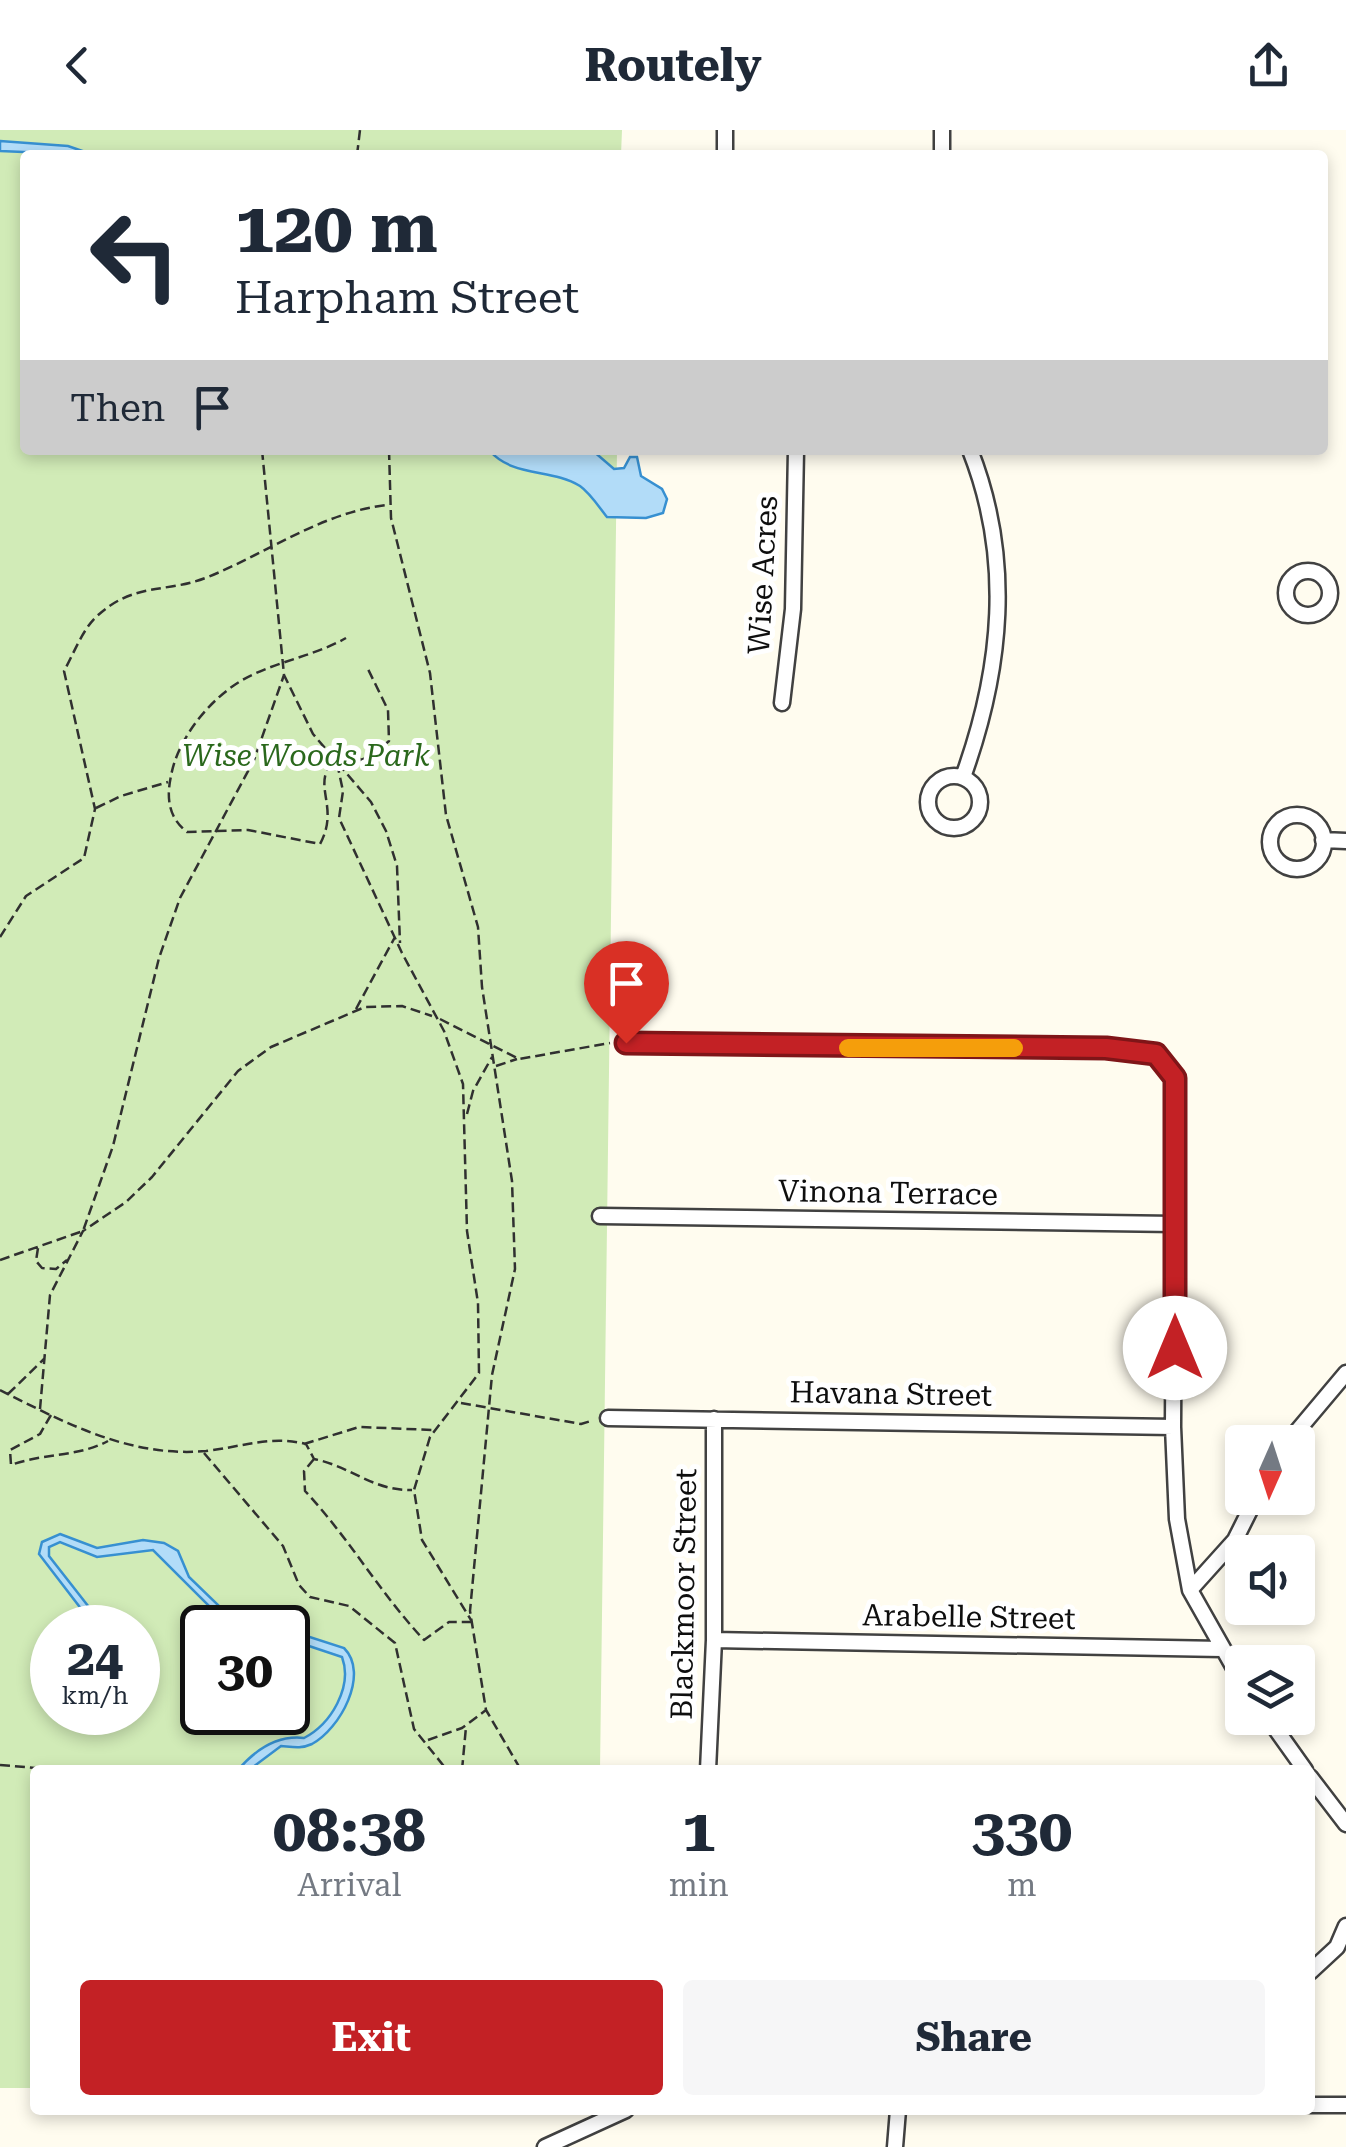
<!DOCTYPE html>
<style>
body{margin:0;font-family:"Roboto Serif",serif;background:#f6f6f7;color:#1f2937;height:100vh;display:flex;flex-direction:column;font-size:38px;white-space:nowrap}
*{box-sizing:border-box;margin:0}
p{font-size:32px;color:#747a83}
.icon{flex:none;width:55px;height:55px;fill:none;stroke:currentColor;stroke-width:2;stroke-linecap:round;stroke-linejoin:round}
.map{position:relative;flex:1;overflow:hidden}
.details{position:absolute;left:30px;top:1635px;width:1285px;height:350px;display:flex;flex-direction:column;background:#fff;border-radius:10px;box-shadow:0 5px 15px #0003}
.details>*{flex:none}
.top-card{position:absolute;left:20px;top:20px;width:1308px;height:305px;border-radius:10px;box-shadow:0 5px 15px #0003;background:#fff;color:#1f2937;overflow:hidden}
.needle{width:65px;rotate:183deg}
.controls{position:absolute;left:1225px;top:1295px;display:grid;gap:20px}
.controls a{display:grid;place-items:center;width:90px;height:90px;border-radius:10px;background:#fff;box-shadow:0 5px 15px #0003;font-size:50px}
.speed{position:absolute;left:30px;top:1475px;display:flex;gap:20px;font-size:50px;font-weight:700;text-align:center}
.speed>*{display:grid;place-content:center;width:130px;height:130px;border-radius:50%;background:#fff;box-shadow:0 5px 15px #0003;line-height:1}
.speed small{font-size:25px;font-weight:400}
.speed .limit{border:5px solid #111;border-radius:15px;background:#fff;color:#111}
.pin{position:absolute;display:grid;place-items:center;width:85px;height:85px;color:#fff;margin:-102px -42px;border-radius:50% 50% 50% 0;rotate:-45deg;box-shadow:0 0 10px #0007}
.pin .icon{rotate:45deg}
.me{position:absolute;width:110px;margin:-55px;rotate:0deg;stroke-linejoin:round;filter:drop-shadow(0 0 8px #0008)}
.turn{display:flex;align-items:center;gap:35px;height:210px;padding:0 50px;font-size:45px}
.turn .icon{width:130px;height:130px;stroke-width:2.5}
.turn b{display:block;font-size:70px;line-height:85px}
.then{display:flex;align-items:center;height:95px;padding:0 50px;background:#0003;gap:20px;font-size:38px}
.eta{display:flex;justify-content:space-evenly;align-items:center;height:170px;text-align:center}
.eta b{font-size:60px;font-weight:700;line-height:70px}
.cta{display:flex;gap:20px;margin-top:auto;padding:20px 50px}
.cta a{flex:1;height:115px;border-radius:10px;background:#c32125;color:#fff;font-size:40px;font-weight:700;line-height:115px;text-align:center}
.cta a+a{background:#f6f6f7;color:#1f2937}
header{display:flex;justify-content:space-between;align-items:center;height:130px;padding:0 50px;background:#fff;font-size:45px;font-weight:700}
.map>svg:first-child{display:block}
</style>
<header><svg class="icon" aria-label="back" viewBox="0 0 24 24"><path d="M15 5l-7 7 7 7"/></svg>Routely<svg class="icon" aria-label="share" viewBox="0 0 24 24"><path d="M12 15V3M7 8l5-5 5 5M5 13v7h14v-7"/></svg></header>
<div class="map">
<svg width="1346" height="2017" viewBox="0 0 1346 2017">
<rect width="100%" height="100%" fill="#fffcef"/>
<path fill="#d1ebb7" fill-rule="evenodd" d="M0 0H622L621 25H25V320H617L600 1640H35V1958H0ZM52 1498H138V1582H52ZM202 1498H288V1582H202Z"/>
<path fill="#b2dcf8" stroke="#3790d1" stroke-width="2.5" d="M0 11 68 16 94 25 0 21Z
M489 320H592L614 339 624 338 630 327H637L641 346 662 359 667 369 663 383 646 388 607 387C599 377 590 363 580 356 551 338 513 348 489 320Z
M60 1404 97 1418 143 1410 164 1413 178 1421 189 1447 222 1479 273 1497H238L225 1492 153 1420 97 1427 60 1412 49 1417V1426L92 1481 86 1497H75L82 1480 39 1424 42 1412Z
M288 1500 344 1518C370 1544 340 1599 312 1614 301 1619 293 1617 281 1616L249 1640H238C256 1619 278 1605 304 1608 331 1594 353 1557 342 1527L288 1509Z"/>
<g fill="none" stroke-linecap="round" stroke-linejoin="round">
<defs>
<path id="minor" d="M725 25V0
M942 25V0
M1286 463a22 22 0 1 1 44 0a22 22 0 1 1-44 0Z
M782 573 793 479 796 320
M928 672a26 26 0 1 1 52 0a26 26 0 1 1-52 0Z
M963 647C1002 539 1013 429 970 320
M1270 712a27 27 0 1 1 54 0a27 27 0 1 1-54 0Z
M1323 710 1346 711
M626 913 1107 917C1137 921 1159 920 1175 948L1173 1297 1177 1389 1190 1460 1242 1552
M600 1086 1175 1094
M608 1288 1173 1297
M1288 1312 1346 1243
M1190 1460 1235 1410 1256 1368
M714 1510 1222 1519
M1268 1588 1305 1640
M708 1640 714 1510V1289
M1310 1647 1346 1694
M1310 1842 1337 1817 1346 1796
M1310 1975H1346
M545 2017 626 1980
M895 2017 898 1980"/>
</defs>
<use href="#minor" stroke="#414141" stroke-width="19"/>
<path stroke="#303030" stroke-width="2.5" stroke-dasharray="10 5" stroke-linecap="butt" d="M357 25 360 0
M262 320 284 545 313 604 371 672 386 701 397 736 400 813
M389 320 391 388 430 543 446 685 478 797 482 857 512 1051 515 1139 492 1245 470 1481 486 1580 521 1640
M332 632C312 657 340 677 320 714L248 700 187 702C169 688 166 669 171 646 178 606 215 562 252 545 283 530 316 525 346 508
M337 633 343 661 339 688 402 823 444 901 463 954 467 1101 478 1173 479 1243 430 1307 414 1360 422 1410 471 1490
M342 636 372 626 389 611 388 580 367 537
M96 678 121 666 168 652
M0 807 26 766 84 728 95 679 64 541C73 525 82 501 95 488 133 451 166 464 208 447 267 423 321 383 386 375
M356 879 395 807
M440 889 519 929 610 913
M496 936 517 929
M467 984 473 961 492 927
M38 1118 36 1131 42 1138 56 1139 67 1130
M0 1130 83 1101 113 1016 159 828 180 768 254 630 284 545
M0 1260C65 1293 131 1328 206 1321 242 1317 270 1305 306 1314L314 1329C350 1336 373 1361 412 1360
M8 1264 45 1228
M461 1273 581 1294 591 1291
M40 1279 50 1165 83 1101 126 1072 152 1047 238 941 271 917 365 877 402 876 432 886
M51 1285 40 1304 10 1320 11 1335C44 1323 78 1327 108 1311
M304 1314 359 1297 434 1300
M204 1323 283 1416 299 1455 310 1467 349 1476 395 1513 414 1599 447 1640
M314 1329 304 1341 305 1361C349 1408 380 1463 424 1510L449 1492H471
M428 1610 462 1598 486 1580
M0 1635 59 1640
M462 1640 466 1597"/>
<use href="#minor" stroke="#fff" stroke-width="14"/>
</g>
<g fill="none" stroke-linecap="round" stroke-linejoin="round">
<defs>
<path id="route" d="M626 913 1106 918 1156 924 1175 948V1218"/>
</defs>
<use href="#route" stroke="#7f1518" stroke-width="25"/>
<use href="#route" stroke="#c32125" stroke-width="18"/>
<path stroke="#f59e0b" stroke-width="18" d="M848 918H1014"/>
</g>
<g text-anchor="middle" stroke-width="10" stroke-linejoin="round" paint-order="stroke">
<g font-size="30" fill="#0e0e0e" stroke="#fff">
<text transform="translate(763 445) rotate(-87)" y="10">Wise Acres</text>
<text transform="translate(888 1063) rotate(1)" y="10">Vinona Terrace</text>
<text transform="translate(891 1264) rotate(1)" y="10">Havana Street</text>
<text transform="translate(684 1464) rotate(-89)" y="10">Blackmoor Street</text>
<text transform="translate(969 1487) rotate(1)" y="10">Arabelle Street</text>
</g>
<g font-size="30" font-style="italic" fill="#2a681c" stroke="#fff">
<text x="306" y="636">Wise Woods Park</text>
</g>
</g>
</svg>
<div class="controls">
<a><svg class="needle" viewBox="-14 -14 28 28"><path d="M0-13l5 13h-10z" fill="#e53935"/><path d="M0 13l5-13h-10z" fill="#747a83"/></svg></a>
<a><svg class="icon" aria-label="sound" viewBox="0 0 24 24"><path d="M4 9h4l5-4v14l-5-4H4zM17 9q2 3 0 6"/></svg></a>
<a><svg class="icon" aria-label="layers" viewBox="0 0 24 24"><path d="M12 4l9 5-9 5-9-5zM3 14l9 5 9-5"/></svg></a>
</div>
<div class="speed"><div>24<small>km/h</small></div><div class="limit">30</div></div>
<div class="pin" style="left:626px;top:913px;background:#d93025"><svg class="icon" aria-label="arrive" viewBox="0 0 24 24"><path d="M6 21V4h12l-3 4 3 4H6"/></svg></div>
<svg class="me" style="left:1175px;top:1218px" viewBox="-20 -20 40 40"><circle r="19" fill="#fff"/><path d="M0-13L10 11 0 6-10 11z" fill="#c32125"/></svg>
<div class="top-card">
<div class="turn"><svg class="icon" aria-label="left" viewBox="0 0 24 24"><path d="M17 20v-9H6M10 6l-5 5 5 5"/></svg><div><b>120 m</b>Harpham Street</div></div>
<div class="then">Then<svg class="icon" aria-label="arrive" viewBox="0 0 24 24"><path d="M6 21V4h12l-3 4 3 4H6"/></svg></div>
</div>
<section class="details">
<div class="eta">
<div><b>08:38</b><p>Arrival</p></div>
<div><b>1</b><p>min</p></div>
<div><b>330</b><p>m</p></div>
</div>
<div class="cta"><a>Exit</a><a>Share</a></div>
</section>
</div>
